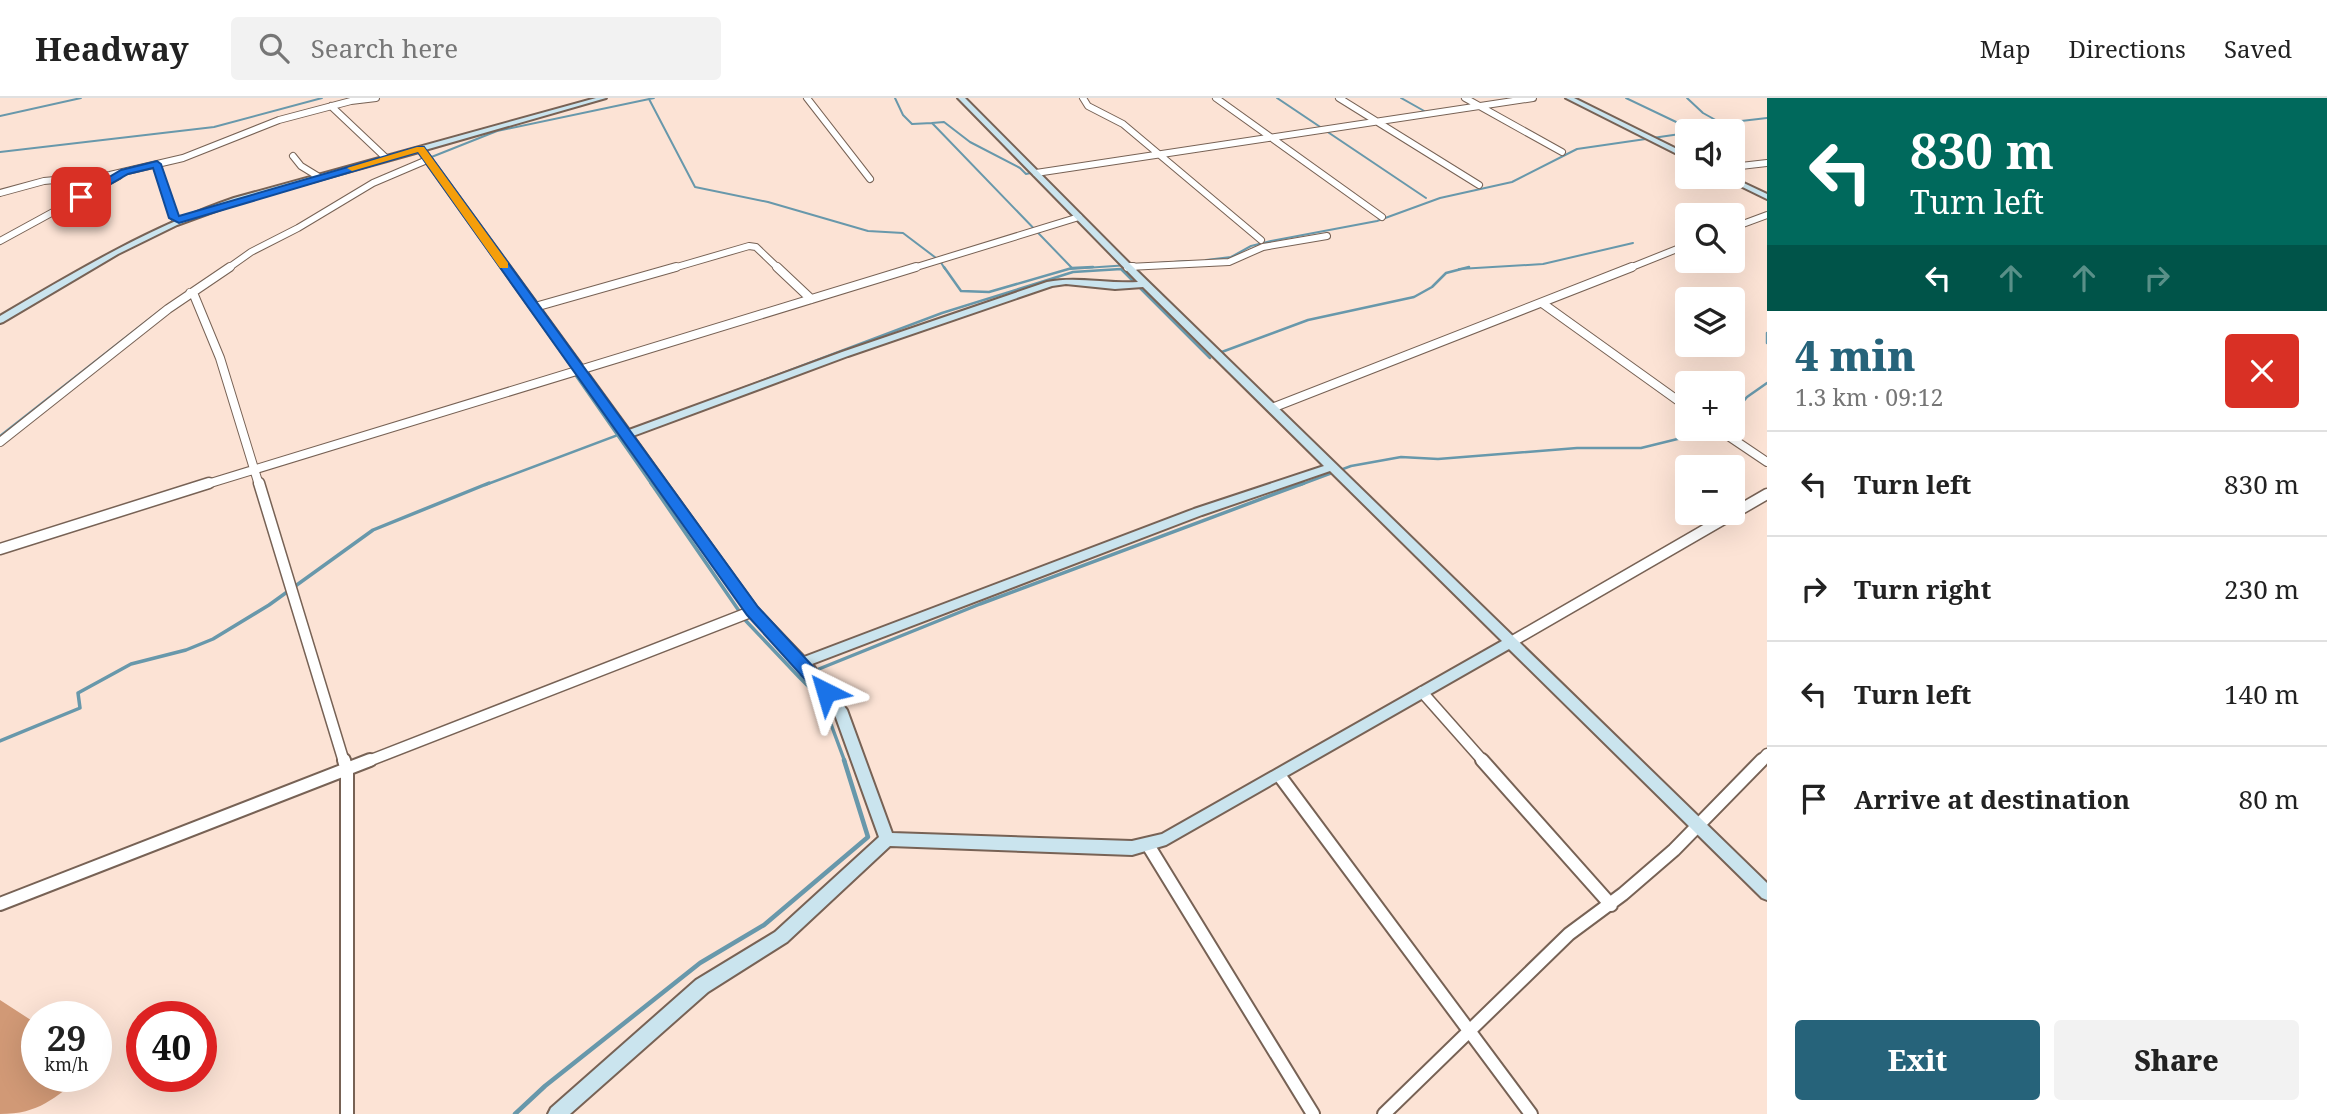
<!DOCTYPE html>
<meta charset="utf-8">
<style>
body{margin:0;font-family:"Noto Serif",serif;background:#f2f2f2;color:#222;height:100vh;display:flex;flex-direction:column;font-size:26px;white-space:nowrap}
*{box-sizing:border-box;margin:0}
p{font-size:23px;color:#767676}
.icon{flex:none;width:38px;height:38px;fill:none;stroke:currentColor;stroke-width:2;stroke-linecap:round;stroke-linejoin:round}
.map{position:relative;flex:1;overflow:hidden}
.details{display:flex;flex-direction:column;background:#fff;width:560px}
.details>*{flex:none}
.guide{background:#00695c;color:#fff;overflow:hidden}
.controls{position:absolute;left:1675px;top:21px;display:grid;gap:14px}
.controls a{display:grid;place-items:center;width:70px;height:70px;border-radius:7px;background:#fff;box-shadow:0 7px 28px #0002;font-size:35px}
.speed{position:absolute;left:21px;top:903px;display:flex;gap:14px;font-size:35px;font-weight:700;text-align:center}
.speed>*{display:grid;place-content:center;width:91px;height:91px;border-radius:50%;background:#fff;box-shadow:0 7px 28px #0002;line-height:1}
.speed small{font-size:18px;font-weight:400}
.speed .limit{border:10px solid #d22;background:#fff;color:#111}
.pin{position:absolute;display:grid;place-items:center;width:60px;height:60px;color:#fff;margin:-30px;border-radius:14px;box-shadow:0 4px 10px #0006}
.me{position:absolute;width:77px;margin:-38px;rotate:320deg;stroke-linejoin:round;filter:drop-shadow(0 0 5px #0008)}
.turn{display:flex;align-items:center;gap:24px;height:147px;padding:0 28px;font-size:32px}
.turn .icon{width:91px;height:91px;stroke-width:2.5}
.turn b{display:block;font-size:49px;line-height:60px}
.lanes{display:flex;align-items:center;height:66px;padding:0 28px;background:#0003;justify-content:center;gap:35px;direction:ltr}
.lanes .off{opacity:.35}
.round{display:grid;place-items:center;flex:none;width:74px;height:74px;border-radius:7px;background:#f2f2f2}
.head{display:flex;align-items:center;justify-content:space-between;height:119px;padding:0 28px}
h1{font-size:42px;font-weight:800;line-height:52px;color:#26637a}
.cta{display:flex;gap:14px;margin-top:auto;padding:14px 28px}
.cta a{flex:1;height:80px;border-radius:7px;background:#26637a;color:#fff;font-size:28px;font-weight:800;line-height:80px;text-align:center}
.cta a+a{background:#f2f2f2;color:#222}
ul{padding:0;list-style:none}
li{display:flex;align-items:center;gap:21px;height:105px;padding:0 28px;border-top:2px solid #e0e0e0}
li div{flex:1}
li b{display:block;font-size:26px}
li em{font-style:normal}
header{display:flex;align-items:center;gap:42px;box-sizing:border-box;height:98px;padding:0 35px;background:#fff;border-bottom:2px solid #e0e0e0}
header strong{font-size:33px}
nav{display:flex;gap:38px;margin-inline-start:auto;font-size:24px}
.search{width:490px;height:63px;background:#f2f2f2;display:flex;align-items:center;gap:18px;box-sizing:border-box;padding:0 24px;border-radius:7px;color:#767676;font-size:26px}
main{display:flex;flex:1;min-height:0}
.map>svg:first-child{display:block}
</style>
<header>
<strong>Headway</strong>
<div class="search"><svg class="icon" aria-label="search" viewBox="0 0 24 24"><circle cx="10" cy="10" r="6"/><path d="M15 15l6 6"/></svg>Search here</div>
<nav><a>Map</a><a>Directions</a><a>Saved</a></nav>
</header>
<main>
<div class="map">
<svg width="1767" height="1016" viewBox="0 0 1767 1016">
<rect width="100%" height="100%" fill="#fce3d5"/>
<path fill="#d19976" d="M0 902 37 926V978H84C53 1000 40 1016 0 1016Z"/>
<g fill="none" stroke-linecap="round" stroke-linejoin="round">
<path stroke="#6898ab" stroke-width="2" d="M895 0 903 17 912 26 932 25 1072 170
M1277 0 1426 100
M1401 0 1426 14
M1626 0 1695 33
M1687 0 1703 15 1721 25
M649 1 695 89 768 104 868 133 903 135 940 163 945 171
M0 18 81 0
M932 25 944 24 970 44 1020 70 1026 76 1035 74
M1695 33 1724 25 1767 20
M0 54 214 29 322 0
M429 60 497 33 654 0
M1206 162 1231 159 1251 148 1271 143 1377 123 1440 100 1512 84 1577 51 1687 35
M1070 171 1188 163
M1459 171 1543 166 1633 145"/>
<path stroke="#6898ab" stroke-width="2.5" d="M944 169 961 193 989 194 1072 170 1093 169
M1767 235V245
M1219 255 1308 222 1414 199 1432 189 1446 175 1469 169
M574 275 652 387
M1732 317 1747 299 1767 285
M0 338 161 212
M485 387 942 215 1073 174 1121 171 1210 260
M1300 387 1351 368 1401 359 1438 361 1577 350H1641L1718 331"/>
<path stroke="#6898ab" stroke-width="3.5" d="M651 385 746 523 799 579
M0 643 80 610 78 595 131 566 186 552 213 541 269 507 373 432 489 385
M845 664 822 602 799 579 980 506 1304 385"/>
<path stroke="#6898ab" stroke-width="4.5" d="M515 1016 545 988 700 865 764 827 868 739 844 662"/>
<defs>
<path id="street-far3" d="M807 0 870 81
M1083 0 1088 8 1123 26 1261 142
M1216 0 1382 119
M1339 0 1479 87
M1465 0 1562 54
M331 8 386 60
M293 58 301 68 319 79
M157 66 174 120 179 122
M1732 69 1767 65
M1036 75 1533 0
M0 95 44 83 110 77 183 60 279 22 351 3 376 0
M1732 130 1767 117
M0 143 119 78
M1128 169 1229 164 1263 149 1327 138
M227 171 251 154 298 130 373 85 427 62
M670 171 749 148 756 149 779 171
M910 171 1079 119
M1627 171 1687 147"/>
<path id="street-far2" d="M777 169 811 201
M1128 169H1133
M190 195 194 197 220 260 259 387
M1542 205 1687 309
M535 209 676 169
M1272 310 1632 169
M1718 331 1767 364
M0 344 168 211 230 169
M204 387 916 169"/>
<path id="street-far1" d="M259 385 344 664
M0 451 209 385
M1511 544 1767 396
M1422 594 1484 664
M366 664 753 513
M1760 664 1767 656"/>
<path id="street" d="M344 662 347 673V1016
M1482 662 1611 807
M1279 677 1531 1016
M1148 747 1313 1016
M0 806 370 662
M1384 1016 1569 836 1623 796 1674 752 1762 662"/>
<path id="secondary" d="M596 0H606L425 52 629 332 842 254 1047 184C1077 178 1107 186 1138 184L958 0H965L1131 167 1767 785V802L1762 800 1509 551 1166 747 1132 757 890 748 787 844 708 894 570 1016H548L551 1010 696 882 775 834 879 739 834 614 807 578 749 516 419 54 240 104 177 127 118 156 3 224 0 225V218C76 173 150 129 234 100ZM1066 186 1115 191 1143 189 1324 368 1194 411 804 559 757 510 633 338 848 258 1052 188ZM1330 373 1502 543 1162 736 1132 743 892 735 847 612 812 566 1202 417Z
M1566 0H1574L1687 56V61Z
M1722 79H1731L1767 96V101Z"/>
</defs>
<use href="#street-far3" stroke="#776255" stroke-width="8"/>
<use href="#street-far2" stroke="#776255" stroke-width="10"/>
<use href="#street-far1" stroke="#776255" stroke-width="13"/>
<use href="#street" stroke="#776255" stroke-width="16"/>
<use href="#secondary" stroke="#776255" stroke-width="4"/>
<use href="#street-far3" stroke="#fff" stroke-width="6"/>
<use href="#street-far2" stroke="#fff" stroke-width="8"/>
<use href="#street-far1" stroke="#fff" stroke-width="10"/>
<use href="#street" stroke="#fff" stroke-width="12"/>
<use href="#secondary" fill="#cae4ee" fill-rule="evenodd"/>
</g>
<path fill="#1a73e8" stroke="#114b97" stroke-width="2" d="M417 49H424L758 509 832 589 835 594 832 598H820L747 517 418 54 179 125 169 120 153 70 128 76 85 101 76 99 121 72 157 63 161 66 179 118Z"/>
<path fill="#f59e0b" d="M417 49H424L508 165V170H500L418 54 352 73 347 70Z"/>
</svg>
<div class="controls">
<a><svg class="icon" aria-label="sound" viewBox="0 0 24 24"><path d="M4 9h4l5-4v14l-5-4H4zM17 9q2 3 0 6"/></svg></a>
<a><svg class="icon" aria-label="search" viewBox="0 0 24 24"><circle cx="10" cy="10" r="6"/><path d="M15 15l6 6"/></svg></a>
<a><svg class="icon" aria-label="layers" viewBox="0 0 24 24"><path d="M12 4l9 5-9 5-9-5zM3 14l9 5 9-5"/></svg></a>
<a>+</a>
<a>−</a>
</div>
<div class="speed"><div>29<small>km/h</small></div><div class="limit">40</div></div>
<div class="pin" style="left:81px;top:99px;background:#d93025"><svg class="icon" aria-label="arrive" viewBox="0 0 24 24"><path d="M6 21V4h12l-3 4 3 4H6"/></svg></div>
<svg class="me" style="left:826px;top:594px" viewBox="-20 -20 40 40"><path d="M0-17L14 15 0 8-14 15z" fill="#1a73e8" stroke="#fff" stroke-width="4"/></svg>
</div>
<section class="details">
<div class="guide">
<div class="turn"><svg class="icon" aria-label="left" viewBox="0 0 24 24"><path d="M17 20v-9H6M10 6l-5 5 5 5"/></svg><div><b>830 m</b>Turn left</div></div>
<div class="lanes"><svg class="icon" aria-label="left" viewBox="0 0 24 24"><path d="M17 20v-9H6M10 6l-5 5 5 5"/></svg><svg class="icon off" aria-label="ahead" viewBox="0 0 24 24"><path d="M12 20V5M6 11l6-6 6 6"/></svg><svg class="icon off" aria-label="ahead" viewBox="0 0 24 24"><path d="M12 20V5M6 11l6-6 6 6"/></svg><svg class="icon off" aria-label="right" viewBox="0 0 24 24"><path d="M7 20v-9h11M14 6l5 5-5 5"/></svg></div>
</div>
<div class="head"><div><h1>4 min</h1><p>1.3 km · 09:12</p></div><a class="round" style="background:#d93025;color:#fff"><svg class="icon" aria-label="close" viewBox="0 0 24 24"><path d="M6 6l12 12M18 6L6 18"/></svg></a></div>
<ul>
<li><svg class="icon" aria-label="left" viewBox="0 0 24 24"><path d="M17 20v-9H6M10 6l-5 5 5 5"/></svg><div><b>Turn left</b></div><em>830 m</em></li>
<li><svg class="icon" aria-label="right" viewBox="0 0 24 24"><path d="M7 20v-9h11M14 6l5 5-5 5"/></svg><div><b>Turn right</b></div><em>230 m</em></li>
<li><svg class="icon" aria-label="left" viewBox="0 0 24 24"><path d="M17 20v-9H6M10 6l-5 5 5 5"/></svg><div><b>Turn left</b></div><em>140 m</em></li>
<li><svg class="icon" aria-label="arrive" viewBox="0 0 24 24"><path d="M6 21V4h12l-3 4 3 4H6"/></svg><div><b>Arrive at destination</b></div><em>80 m</em></li>
</ul>
<div class="cta"><a>Exit</a><a>Share</a></div>
</section>
</main>
